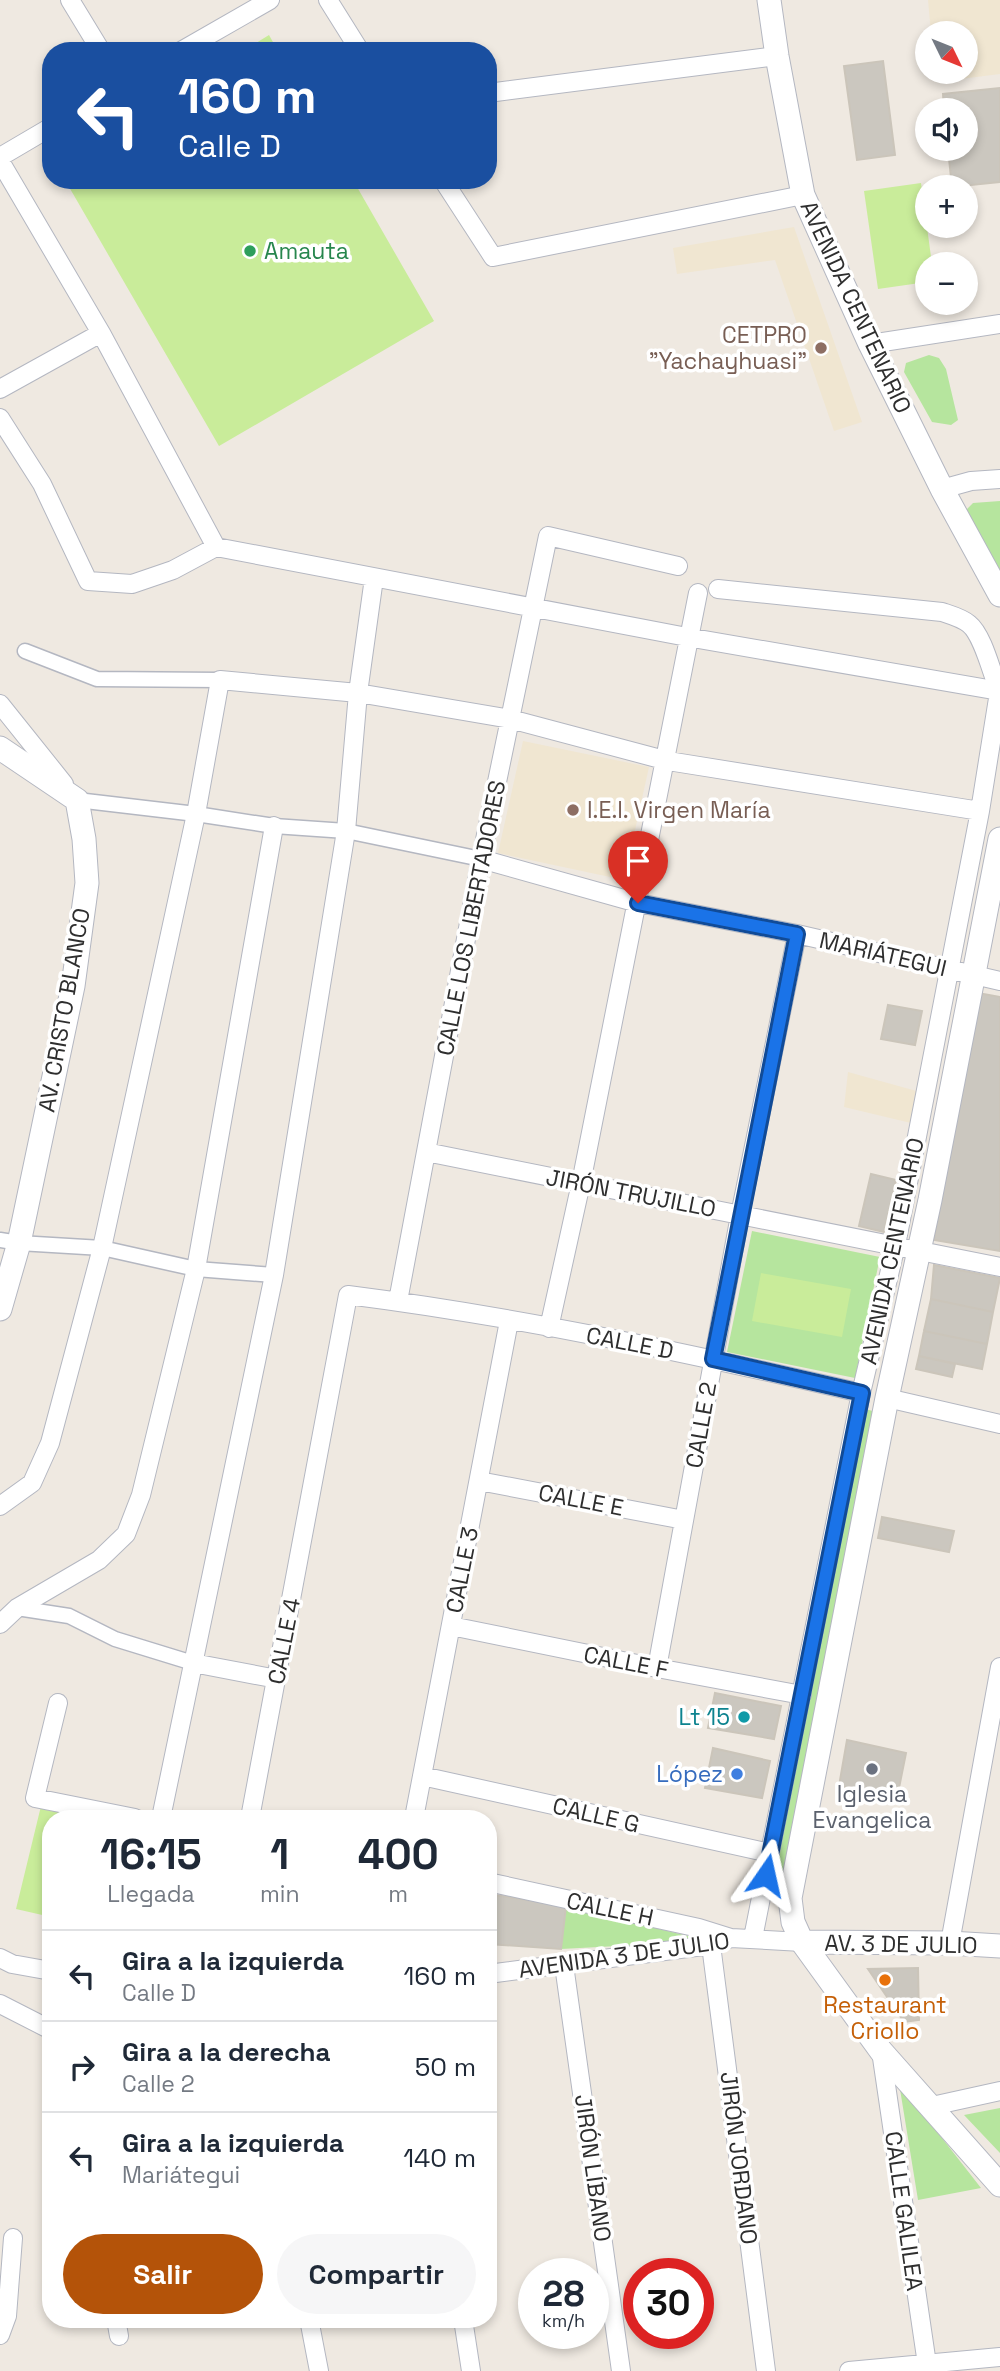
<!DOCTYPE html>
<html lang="es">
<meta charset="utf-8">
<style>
body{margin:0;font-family:"Space Grotesk",sans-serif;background:#f6f6f7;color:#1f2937;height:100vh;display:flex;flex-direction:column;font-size:26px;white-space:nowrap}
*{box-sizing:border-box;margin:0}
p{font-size:23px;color:#747a83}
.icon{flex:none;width:38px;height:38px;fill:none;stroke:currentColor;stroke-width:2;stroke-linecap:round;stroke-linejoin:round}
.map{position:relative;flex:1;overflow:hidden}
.sheet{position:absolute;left:42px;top:1810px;width:455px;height:518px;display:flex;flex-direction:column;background:#fff;border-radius:28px;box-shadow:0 4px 10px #0003}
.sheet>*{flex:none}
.banner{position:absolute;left:42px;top:42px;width:455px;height:147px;border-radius:28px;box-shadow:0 4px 10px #0003;background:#1a4fa0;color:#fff;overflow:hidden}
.needle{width:46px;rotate:133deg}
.tools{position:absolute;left:915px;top:21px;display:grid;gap:14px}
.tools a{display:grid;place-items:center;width:63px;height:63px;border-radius:50%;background:#fff;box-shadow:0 4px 10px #0003;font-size:35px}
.speed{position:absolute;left:518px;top:2258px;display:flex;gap:14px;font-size:35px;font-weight:700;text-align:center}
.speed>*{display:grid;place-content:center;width:91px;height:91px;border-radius:50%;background:#fff;box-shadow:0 4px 10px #0003;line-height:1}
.speed small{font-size:18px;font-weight:400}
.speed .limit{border:10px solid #d22;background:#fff;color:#111}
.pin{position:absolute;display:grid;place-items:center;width:60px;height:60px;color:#fff;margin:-72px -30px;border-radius:50% 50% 50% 0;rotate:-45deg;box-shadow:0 0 7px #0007}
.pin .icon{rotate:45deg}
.me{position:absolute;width:77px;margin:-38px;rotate:11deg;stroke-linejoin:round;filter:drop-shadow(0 0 5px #0008)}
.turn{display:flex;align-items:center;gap:24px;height:147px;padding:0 21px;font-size:32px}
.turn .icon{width:91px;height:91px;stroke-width:2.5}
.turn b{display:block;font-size:49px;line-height:60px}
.eta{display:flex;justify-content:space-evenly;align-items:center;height:119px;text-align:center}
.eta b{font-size:42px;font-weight:700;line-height:49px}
.button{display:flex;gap:14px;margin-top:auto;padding:14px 21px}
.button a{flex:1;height:80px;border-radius:42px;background:#b45309;color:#fff;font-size:28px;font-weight:700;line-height:80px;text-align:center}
.button a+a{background:#f6f6f7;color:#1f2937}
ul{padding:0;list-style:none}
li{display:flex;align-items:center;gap:21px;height:91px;padding:0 21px;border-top:2px solid #e0e1e3}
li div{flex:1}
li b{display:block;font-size:26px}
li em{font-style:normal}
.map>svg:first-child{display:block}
</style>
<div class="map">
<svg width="1000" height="2371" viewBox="0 0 1000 2371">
<rect width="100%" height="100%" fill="#efe9e1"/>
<path fill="#f0e6d1" d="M928 0H1000V74L937 82 936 72H966V33H931Z
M794 227 862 422 834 431 775 260 677 274 673 248Z
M523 741 649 767 624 880 498 853Z
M848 1072 920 1092 911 1123 844 1107Z"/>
<path fill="#b6e59e" d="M929 355 939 358 946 369 958 420 951 425 932 422 904 372 906 363Z
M1000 501V582L966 510 973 503Z
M752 1231 880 1257 855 1378 727 1352Z
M862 1408 876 1412 785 1890 771 1887Z
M566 1906 692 1937 693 1942 561 1949Z
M899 2083 981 2188 918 2200Z
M1000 2108V2153L964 2115Z"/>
<path fill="#c9ec9a" d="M269 35 278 51H243Z
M65 180H353L434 321 219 446Z
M921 183 932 264H928L927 282 878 289 864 191Z
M761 1273 851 1289 842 1337 752 1321Z
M41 1806 93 1818H51V1917L16 1909Z"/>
<path fill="#cbc7bf" stroke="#cbc5ba" stroke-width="2" d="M883 61 895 155 857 160 844 66Z
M1000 88V182L952 187 948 149H966V110H944L943 94Z
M978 993 1000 997V1251L934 1240Z
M888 1005 922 1011 915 1045 881 1039Z
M871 1174 896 1180 884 1232 859 1226Z
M934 1265 1000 1278 993 1312 931 1299Z
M931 1299 993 1312 987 1344 924 1331Z
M924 1331 987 1344 982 1369 919 1356Z
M919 1356 955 1364 952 1377 916 1369Z
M882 1517 954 1531 949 1552 878 1538Z
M715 1693 781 1706 774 1739 708 1728Z
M847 1740 906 1753 897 1798 839 1786Z
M713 1748 770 1761 762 1798 705 1788Z
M488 1894 566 1906 561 1949 488 1944Z
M918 1968 919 2020 904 2022 868 1969Z"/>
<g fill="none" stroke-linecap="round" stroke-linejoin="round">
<defs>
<path id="pedestrian" d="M25 651 97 679 220 680
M77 800 196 814 274 826 346 831 481 859
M0 1240 19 1243 102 1248 196 1269 274 1275
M17 1608 69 1616 115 1639 193 1663"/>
<path id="minor" d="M70 0 101 51
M328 0 360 51
M181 51 270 0
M488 93 777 56
M0 157 51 127
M0 161 101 333 216 547 687 637 999 691C992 674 983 635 969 624 962 618 951 615 942 612L718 589
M443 180 493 257 803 195
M870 344 1000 324
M0 389 101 333
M0 418 42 484 88 581 132 584 173 570 216 547
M942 489 971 481 1000 479
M0 704 64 784
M481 859 638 903 797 934 1000 981
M426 1152 1000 1267
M398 1301 481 859 548 536 678 566
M549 1328 581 1183 698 593
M887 1398 1000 1424
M479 1481 684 1520
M0 1506 32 1483 50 1443 102 1248 196 814 220 680 358 693 510 719 668 761 980 811
M0 1624 17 1608 99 1560 126 1534 141 1495 196 1269 274 826
M451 1626 657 1668 802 1695
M193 1663 277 1679
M657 1668 740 1215 797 934
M58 1703 35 1798 135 1818
M422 1776 770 1853
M161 1818 274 1275 346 831 358 693 374 578
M250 1818 348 1295C521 1317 692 1354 861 1393
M414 1818 509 1321
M488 1882 699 1928 731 1938
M753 1938 861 1393 896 1245 980 811 1000 686
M950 1943 1000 1667
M711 1945 766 2371
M0 1958 12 1964 51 1971
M564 1965 621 2371
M488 1974 711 1945 731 1938 802 1942
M0 2004 51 2030
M881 2051 928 2371
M932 2106 1000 2091
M116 2319 119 2336
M309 2319 319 2371
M463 2319 471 2371
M0 2335 7 2316 13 2238
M849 2371 1000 2357"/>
<path id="tertiary" d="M769 0 777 56 803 195 870 344 942 489 1000 595
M0 748 77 800 84 839 87 883 73 986 19 1243 0 1309
M1000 839 930 1200 887 1398 790 1898 793 1922 802 1942 881 2051 1000 2185
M802 1942 950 1943 1000 1946"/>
</defs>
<use href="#pedestrian" stroke="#b4b7c1" stroke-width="17"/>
<use href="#minor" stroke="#b4b7c1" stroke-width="20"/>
<use href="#tertiary" stroke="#b4b7c1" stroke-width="25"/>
<use href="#pedestrian" stroke="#fff" stroke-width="14"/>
<use href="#minor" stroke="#fff" stroke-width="18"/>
<use href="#tertiary" stroke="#fff" stroke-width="23"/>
</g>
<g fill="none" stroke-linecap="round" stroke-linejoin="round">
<defs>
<path id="route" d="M638 903 797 934 713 1359 862 1393 766 1875"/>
</defs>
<use href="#route" stroke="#114b97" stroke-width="18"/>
<use href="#route" stroke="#1a73e8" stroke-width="12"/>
</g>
<circle fill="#2e9e5b" stroke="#fff" stroke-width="2.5" cx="250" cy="251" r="7"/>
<g fill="#8d6e63" stroke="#fff" stroke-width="2.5">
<circle cx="821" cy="348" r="7"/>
<circle cx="573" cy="810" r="7"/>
</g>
<circle fill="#0f9aa8" stroke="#fff" stroke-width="2.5" cx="744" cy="1717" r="7"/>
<circle fill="#6b7280" stroke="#fff" stroke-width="2.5" cx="872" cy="1769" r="7"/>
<circle fill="#3f7fe0" stroke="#fff" stroke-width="2.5" cx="737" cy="1774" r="7"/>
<circle fill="#e8710a" stroke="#fff" stroke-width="2.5" cx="885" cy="1980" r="7"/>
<g text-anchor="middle" stroke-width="7" stroke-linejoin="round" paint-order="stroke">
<g font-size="23" fill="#27864d" stroke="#fff" text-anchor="start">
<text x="264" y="259">Amauta</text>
</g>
<g font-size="23" fill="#2e2e2e" stroke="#fff">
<text transform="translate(856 307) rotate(65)" y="8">AVENIDA CENTENARIO</text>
<text transform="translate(471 918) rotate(-79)" y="8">CALLE LOS LIBERTADORES</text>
<text transform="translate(883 954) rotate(13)" y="8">MARIÁTEGUI</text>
<text transform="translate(64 1010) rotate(-80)" y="8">AV. CRISTO BLANCO</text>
<text transform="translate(631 1193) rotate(11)" y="8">JIRÓN TRUJILLO</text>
<text transform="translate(892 1251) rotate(-78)" y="8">AVENIDA CENTENARIO</text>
<text transform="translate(630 1343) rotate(11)" y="8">CALLE D</text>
<text transform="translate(701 1425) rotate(-80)" y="8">CALLE 2</text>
<text transform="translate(581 1500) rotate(11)" y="8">CALLE E</text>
<text transform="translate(462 1570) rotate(-79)" y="8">CALLE 3</text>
<text transform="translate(284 1641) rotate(-79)" y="8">CALLE 4</text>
<text transform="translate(626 1662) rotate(11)" y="8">CALLE F</text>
<text transform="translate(596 1815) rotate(13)" y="8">CALLE G</text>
<text transform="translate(610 1909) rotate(12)" y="8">CALLE H</text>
<text transform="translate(901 1944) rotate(1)" y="8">AV. 3 DE JULIO</text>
<text transform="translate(624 1955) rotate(-8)" y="8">AVENIDA 3 DE JULIO</text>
<text transform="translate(739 2158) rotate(83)" y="8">JIRÓN JORDANO</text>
<text transform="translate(593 2168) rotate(82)" y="8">JIRÓN LÍBANO</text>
<text transform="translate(904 2211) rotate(82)" y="8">CALLE GALILEA</text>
</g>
<g font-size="23" fill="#785e54" stroke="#fff" text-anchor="end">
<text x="807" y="343">CETPRO<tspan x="807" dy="26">"Yachayhuasi"</tspan></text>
<text x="587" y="818" text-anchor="start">I.E.I. Virgen María</text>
</g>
<g font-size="23" fill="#0d838f" stroke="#fff" text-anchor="end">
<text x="730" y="1725">Lt 15</text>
</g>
<g font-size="23" fill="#366cbe" stroke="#fff" text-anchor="end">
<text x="723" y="1782">López</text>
</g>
<g font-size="23" fill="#5b616d" stroke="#fff">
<text x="872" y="1802">Iglesia<tspan x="872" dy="26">Evangelica</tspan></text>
</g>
<g font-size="23" fill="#c56008" stroke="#fff">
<text x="885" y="2013">Restaurant<tspan x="885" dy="26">Criollo</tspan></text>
</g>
</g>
</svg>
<div class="tools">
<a><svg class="needle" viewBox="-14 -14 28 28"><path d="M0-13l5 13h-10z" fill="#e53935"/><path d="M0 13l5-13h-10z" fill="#747a83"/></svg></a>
<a><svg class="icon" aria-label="sound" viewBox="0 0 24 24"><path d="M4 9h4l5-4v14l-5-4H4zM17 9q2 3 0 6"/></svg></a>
<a>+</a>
<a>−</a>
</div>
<div class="speed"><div>28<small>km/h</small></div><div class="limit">30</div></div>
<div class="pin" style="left:638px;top:903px;background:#d93025"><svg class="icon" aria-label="arrive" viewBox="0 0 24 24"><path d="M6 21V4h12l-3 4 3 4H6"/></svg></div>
<svg class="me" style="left:766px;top:1875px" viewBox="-20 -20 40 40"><path d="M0-17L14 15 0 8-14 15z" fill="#1a73e8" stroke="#fff" stroke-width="4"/></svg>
<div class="banner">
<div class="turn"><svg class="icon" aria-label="left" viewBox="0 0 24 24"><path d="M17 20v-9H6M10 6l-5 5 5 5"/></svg><div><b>160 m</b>Calle D</div></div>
</div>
<section class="sheet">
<div class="eta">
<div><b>16:15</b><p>Llegada</p></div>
<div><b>1</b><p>min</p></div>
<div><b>400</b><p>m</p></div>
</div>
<ul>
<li><svg class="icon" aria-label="left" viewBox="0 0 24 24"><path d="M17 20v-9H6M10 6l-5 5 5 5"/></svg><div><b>Gira a la izquierda</b><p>Calle D</p></div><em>160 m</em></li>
<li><svg class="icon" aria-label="right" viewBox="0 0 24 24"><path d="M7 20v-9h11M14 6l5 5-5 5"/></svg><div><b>Gira a la derecha</b><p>Calle 2</p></div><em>50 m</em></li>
<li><svg class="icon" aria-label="left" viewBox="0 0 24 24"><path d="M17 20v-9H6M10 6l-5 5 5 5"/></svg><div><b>Gira a la izquierda</b><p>Mariátegui</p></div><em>140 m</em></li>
</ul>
<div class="button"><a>Salir</a><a>Compartir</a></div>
</section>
</div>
